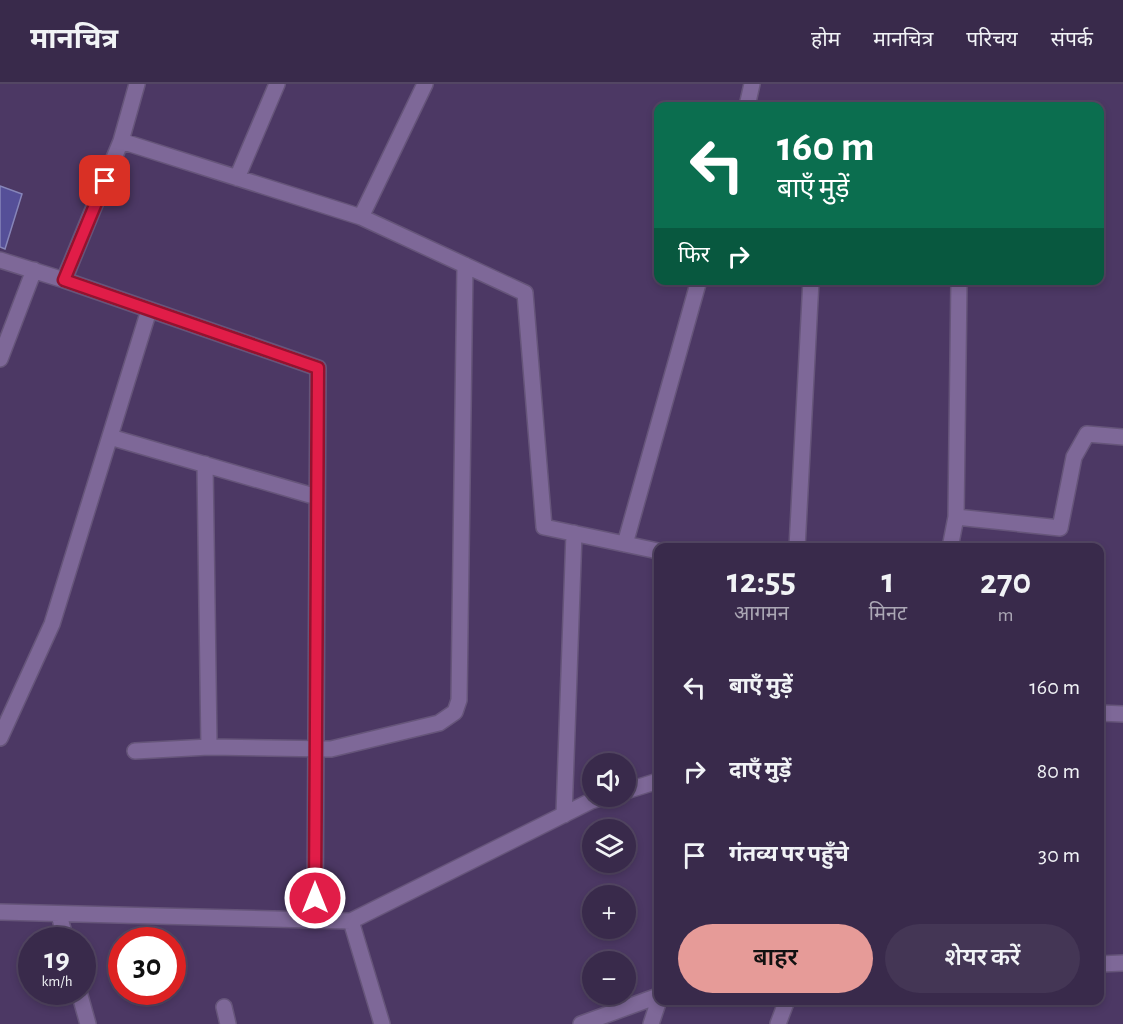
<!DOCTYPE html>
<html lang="hi">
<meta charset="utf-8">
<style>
body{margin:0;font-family:"Alegreya Sans","Noto Sans Devanagari",sans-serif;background:#443655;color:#f1f3f6;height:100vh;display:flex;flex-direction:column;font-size:22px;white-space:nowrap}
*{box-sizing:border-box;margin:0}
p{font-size:20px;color:#aba7b5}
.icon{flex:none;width:33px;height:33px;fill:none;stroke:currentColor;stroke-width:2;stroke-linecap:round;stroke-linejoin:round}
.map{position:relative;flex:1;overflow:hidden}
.panel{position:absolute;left:654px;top:459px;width:450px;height:462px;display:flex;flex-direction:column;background:#392a4b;border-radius:12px;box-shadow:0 3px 9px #0003,0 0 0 2px #534663}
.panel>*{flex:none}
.guide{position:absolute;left:654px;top:18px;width:450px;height:183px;border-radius:12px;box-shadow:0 3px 9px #0003,0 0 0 2px #534663;background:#0b6e4f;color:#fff;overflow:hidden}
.controls{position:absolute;left:582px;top:669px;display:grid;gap:12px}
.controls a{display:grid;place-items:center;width:54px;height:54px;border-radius:50%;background:#392a4b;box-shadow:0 3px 9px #0003,0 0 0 2px #534663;font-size:30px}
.speed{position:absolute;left:18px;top:843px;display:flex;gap:12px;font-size:30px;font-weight:700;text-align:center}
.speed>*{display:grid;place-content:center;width:78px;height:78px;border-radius:50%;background:#392a4b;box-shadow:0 3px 9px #0003,0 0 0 2px #534663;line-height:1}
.speed small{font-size:15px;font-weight:400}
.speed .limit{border:9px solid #d22;background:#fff;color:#111}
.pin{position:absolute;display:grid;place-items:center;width:51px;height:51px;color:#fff;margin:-26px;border-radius:12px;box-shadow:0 3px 9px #0006}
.me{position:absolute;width:66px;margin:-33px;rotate:0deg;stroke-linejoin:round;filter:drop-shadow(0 0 4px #0008)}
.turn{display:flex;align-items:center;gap:21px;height:126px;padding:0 24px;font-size:27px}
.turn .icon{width:78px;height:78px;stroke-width:2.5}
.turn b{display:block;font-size:42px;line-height:51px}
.then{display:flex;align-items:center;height:57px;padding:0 24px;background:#0003;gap:12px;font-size:22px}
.eta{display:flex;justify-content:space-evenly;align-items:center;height:102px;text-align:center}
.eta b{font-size:36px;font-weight:600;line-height:42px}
.primary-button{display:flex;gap:12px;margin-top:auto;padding:12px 24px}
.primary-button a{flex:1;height:69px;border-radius:36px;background:#e69b98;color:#111;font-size:24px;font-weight:600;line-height:69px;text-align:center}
.primary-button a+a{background:#443655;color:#f1f3f6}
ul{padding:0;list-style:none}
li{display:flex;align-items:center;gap:18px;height:84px;padding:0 24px}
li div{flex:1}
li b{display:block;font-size:22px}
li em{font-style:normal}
header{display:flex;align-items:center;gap:36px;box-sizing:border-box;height:84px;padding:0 30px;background:#392a4b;border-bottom:2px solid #534663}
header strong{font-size:28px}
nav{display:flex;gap:33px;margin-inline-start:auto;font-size:21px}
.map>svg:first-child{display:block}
</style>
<header>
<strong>मानचित्र</strong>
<nav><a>होम</a><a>मानचित्र</a><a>परिचय</a><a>संपर्क</a></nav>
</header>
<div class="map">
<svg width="1123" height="940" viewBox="0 0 1123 940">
<rect width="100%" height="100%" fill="#4c3864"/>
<path fill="#554f98" stroke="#8685b9" stroke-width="1.5" d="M0 102 22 110 5 165 0 163Z"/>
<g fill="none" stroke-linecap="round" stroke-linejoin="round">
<defs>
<path id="minor" d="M747 22 752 0
M121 57 137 0
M237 94 277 0
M361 133 525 209 544 443 658 467
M0 176 64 196 121 57 361 133 425 0
M64 196 318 284 315 836
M0 275 34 186
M110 353 317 413
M205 380 209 663
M956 433 1060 444 1074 373 1087 350 1123 353
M625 460 699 196
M797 464 811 196
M950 464 956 433 959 196
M1100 629 1123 630
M0 654 52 540 149 226
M135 667 209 663 331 665 439 639 455 628 459 616 465 181
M626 707 658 697
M564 731 574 449
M0 828 351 837 382 940
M59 831 66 856
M351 837 591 717 607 712
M1100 880 1123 879
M79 908 88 940
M224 923 228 940
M581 940 658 912
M651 940 659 916
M778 940 787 916"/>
</defs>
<use href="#minor" stroke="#66557a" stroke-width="18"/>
<use href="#minor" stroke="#7e6898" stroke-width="15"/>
</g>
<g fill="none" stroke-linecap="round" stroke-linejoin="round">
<defs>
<path id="route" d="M105 97 64 196 318 284 315 814"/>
</defs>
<use href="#route" stroke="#92132f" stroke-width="15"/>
<use href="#route" stroke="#e11d48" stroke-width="10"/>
</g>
</svg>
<div class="controls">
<a><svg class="icon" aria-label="sound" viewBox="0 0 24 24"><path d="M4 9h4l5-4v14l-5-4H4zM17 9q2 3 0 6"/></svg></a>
<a><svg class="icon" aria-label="layers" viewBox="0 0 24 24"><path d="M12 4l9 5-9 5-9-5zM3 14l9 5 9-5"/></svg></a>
<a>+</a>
<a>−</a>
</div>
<div class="speed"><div>19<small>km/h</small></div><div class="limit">30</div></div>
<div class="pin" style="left:105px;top:97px;background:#d93025"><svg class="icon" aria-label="arrive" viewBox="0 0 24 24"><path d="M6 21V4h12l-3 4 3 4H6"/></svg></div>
<svg class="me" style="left:315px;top:814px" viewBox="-20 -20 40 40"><circle r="17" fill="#e11d48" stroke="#fff" stroke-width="3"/><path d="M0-11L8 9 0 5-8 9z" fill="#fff"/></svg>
<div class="guide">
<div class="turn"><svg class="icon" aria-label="left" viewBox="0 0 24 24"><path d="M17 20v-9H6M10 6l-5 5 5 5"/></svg><div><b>160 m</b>बाएँ मुड़ें</div></div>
<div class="then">फिर<svg class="icon" aria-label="right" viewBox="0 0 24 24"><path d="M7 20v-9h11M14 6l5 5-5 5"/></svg></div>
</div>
<section class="panel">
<div class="eta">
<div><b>12:55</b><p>आगमन</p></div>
<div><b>1</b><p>मिनट</p></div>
<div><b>270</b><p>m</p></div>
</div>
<ul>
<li><svg class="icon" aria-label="left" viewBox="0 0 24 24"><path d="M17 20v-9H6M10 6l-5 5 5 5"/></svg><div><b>बाएँ मुड़ें</b></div><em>160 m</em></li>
<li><svg class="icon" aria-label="right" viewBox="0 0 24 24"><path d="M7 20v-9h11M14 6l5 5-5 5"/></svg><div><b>दाएँ मुड़ें</b></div><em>80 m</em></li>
<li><svg class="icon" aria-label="arrive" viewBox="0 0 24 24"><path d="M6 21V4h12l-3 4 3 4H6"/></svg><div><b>गंतव्य पर पहुँचे</b></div><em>30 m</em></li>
</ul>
<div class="primary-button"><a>बाहर</a><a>शेयर करें</a></div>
</section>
</div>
